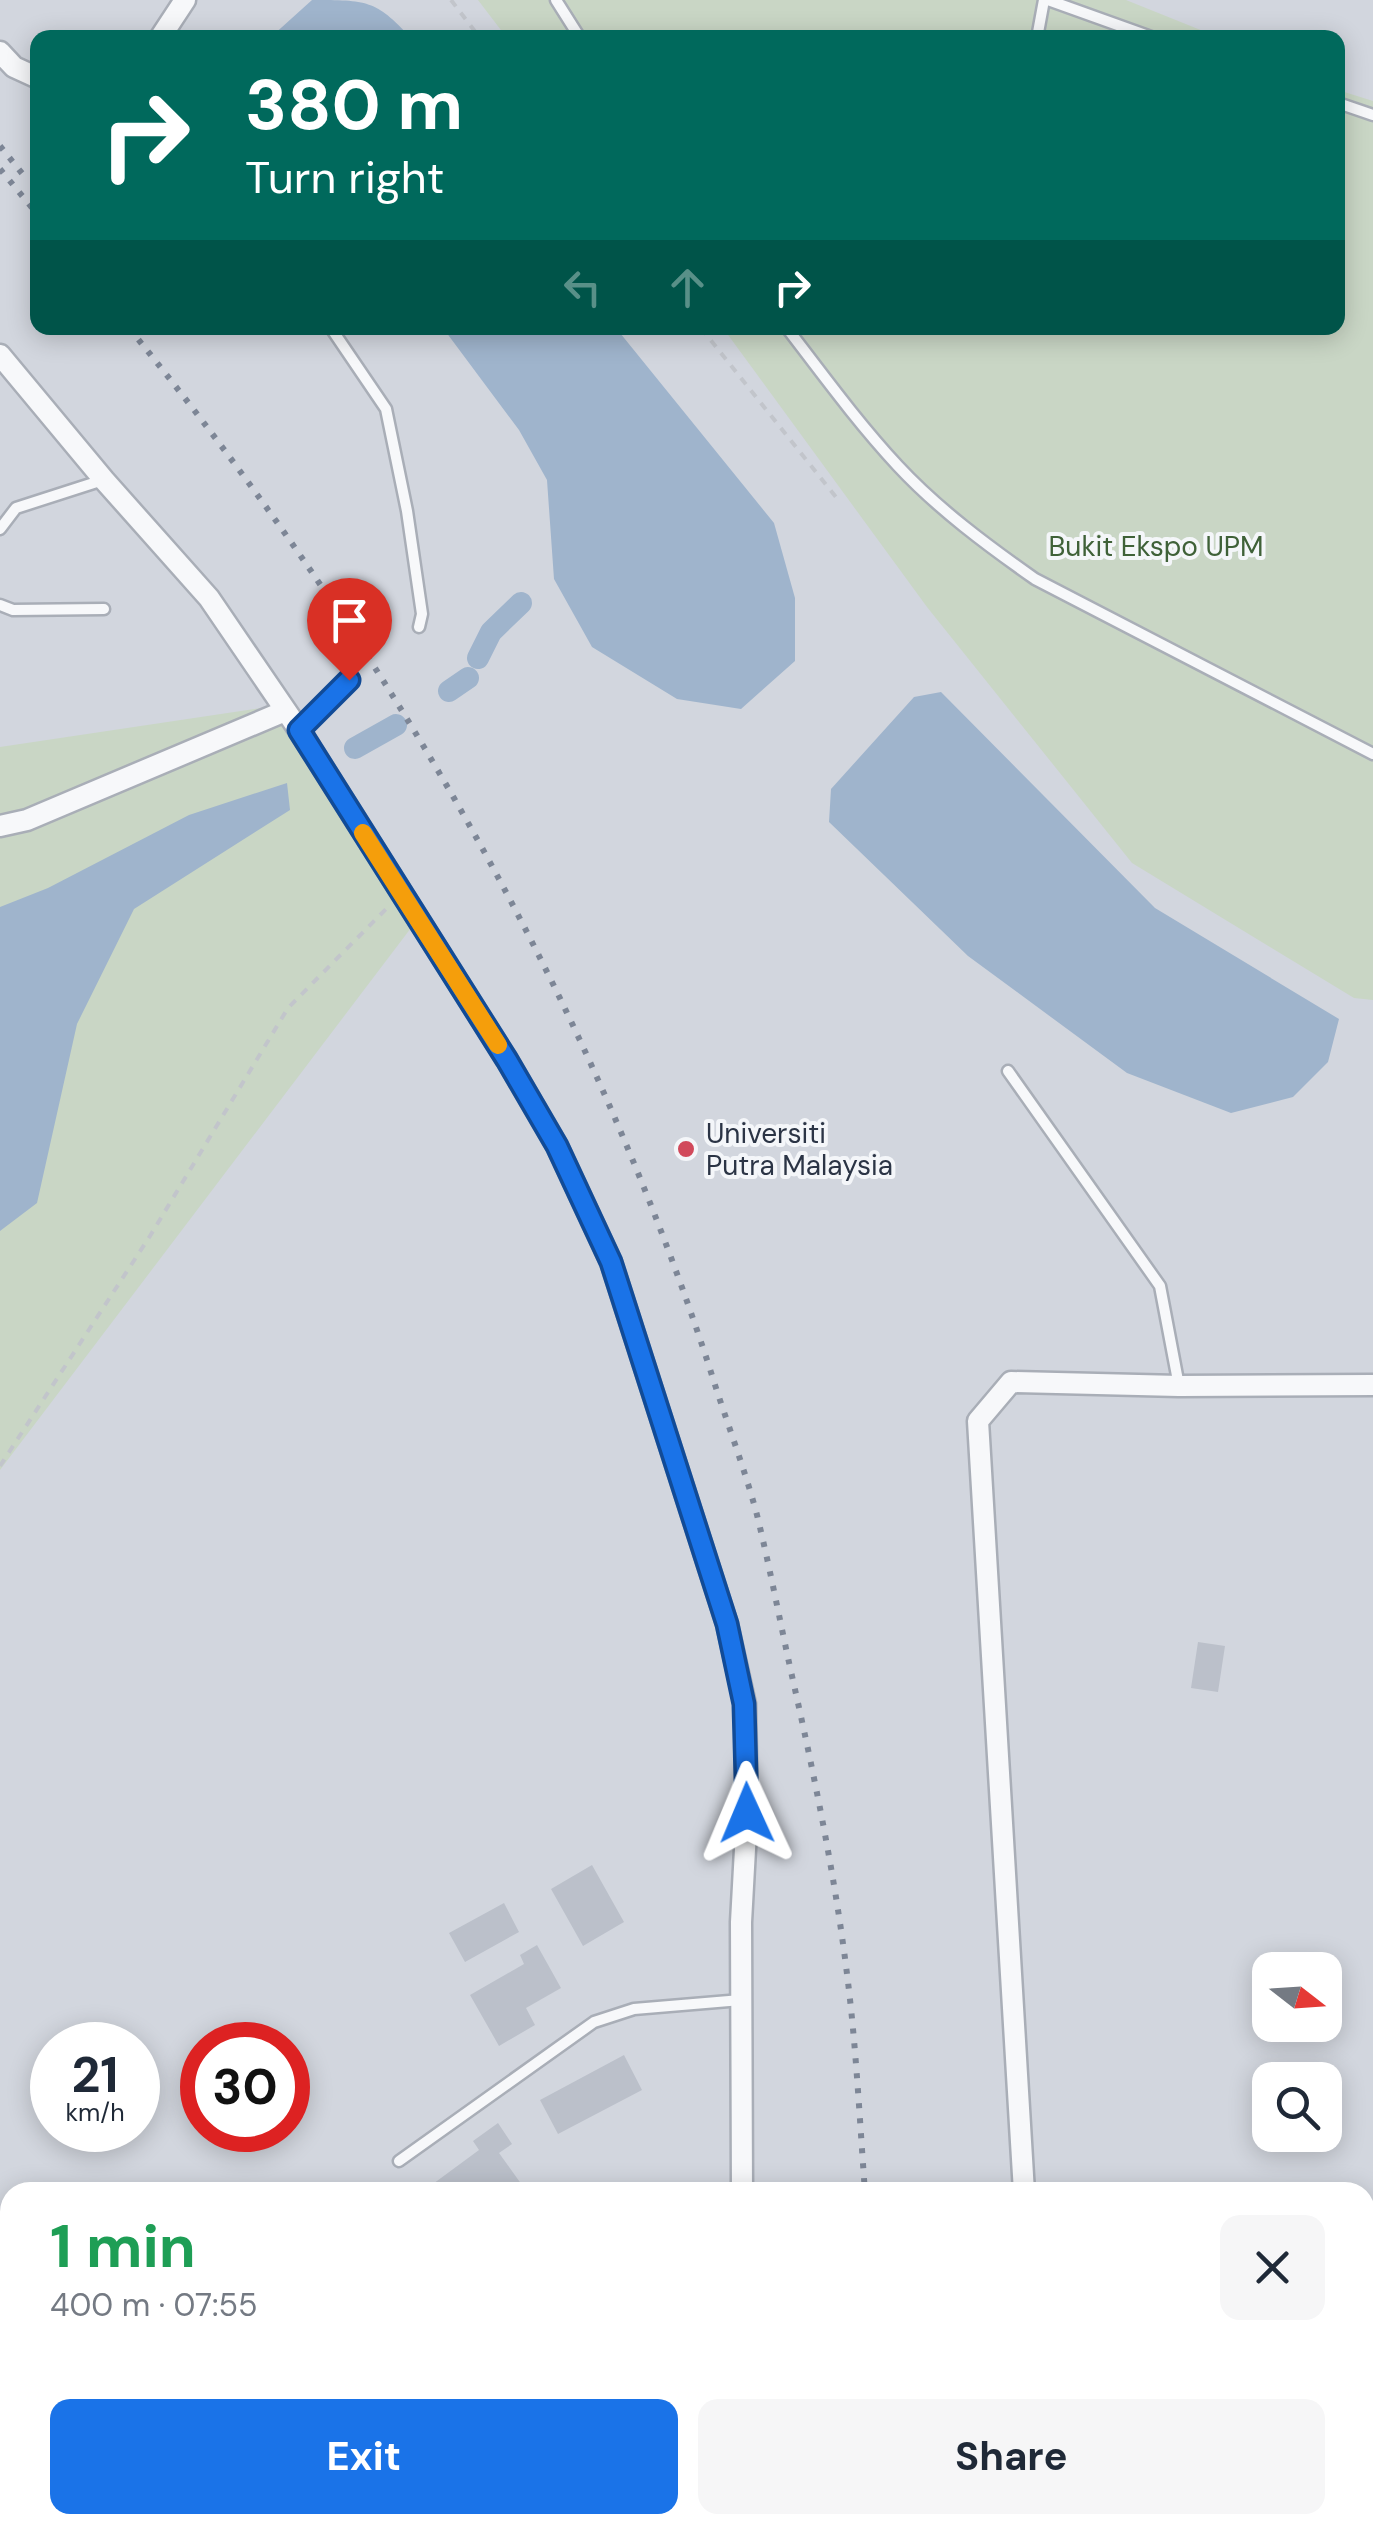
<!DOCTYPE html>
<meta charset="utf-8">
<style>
body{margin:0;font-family:"DM Sans",sans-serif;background:#f6f6f7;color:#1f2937;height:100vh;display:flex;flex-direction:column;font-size:38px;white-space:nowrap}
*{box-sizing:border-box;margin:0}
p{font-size:32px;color:#747a83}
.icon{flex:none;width:55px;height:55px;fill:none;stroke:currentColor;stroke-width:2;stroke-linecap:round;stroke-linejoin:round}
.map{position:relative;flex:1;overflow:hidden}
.drawer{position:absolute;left:0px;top:2182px;width:1375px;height:352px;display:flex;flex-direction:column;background:#fff;border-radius:30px 30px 0 0;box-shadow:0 5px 25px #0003}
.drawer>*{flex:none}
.banner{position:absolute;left:30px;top:30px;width:1315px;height:305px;border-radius:20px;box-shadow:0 5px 25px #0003;background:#00695c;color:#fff;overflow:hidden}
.needle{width:65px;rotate:107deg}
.tools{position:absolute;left:1252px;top:1952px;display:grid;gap:20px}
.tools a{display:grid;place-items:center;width:90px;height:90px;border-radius:20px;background:#fff;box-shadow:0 5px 25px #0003;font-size:50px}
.speed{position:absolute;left:30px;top:2022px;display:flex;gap:20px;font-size:50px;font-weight:700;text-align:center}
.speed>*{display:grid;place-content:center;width:130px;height:130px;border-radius:50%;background:#fff;box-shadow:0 5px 25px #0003;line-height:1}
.speed small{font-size:25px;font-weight:400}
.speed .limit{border:15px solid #d22;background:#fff;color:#111}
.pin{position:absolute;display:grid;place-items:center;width:85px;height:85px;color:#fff;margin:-102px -42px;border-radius:50% 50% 50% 0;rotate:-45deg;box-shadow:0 0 10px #0007}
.pin .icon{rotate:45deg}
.me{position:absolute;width:110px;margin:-55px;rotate:359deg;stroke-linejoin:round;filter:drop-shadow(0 0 8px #0008)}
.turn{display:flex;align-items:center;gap:35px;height:210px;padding:0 50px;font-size:45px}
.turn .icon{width:130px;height:130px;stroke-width:2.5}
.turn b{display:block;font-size:70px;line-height:85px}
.lanes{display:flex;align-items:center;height:95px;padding:0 50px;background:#0003;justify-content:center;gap:50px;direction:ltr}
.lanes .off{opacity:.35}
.round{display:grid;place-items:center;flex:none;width:105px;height:105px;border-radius:20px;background:#f6f6f7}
.overview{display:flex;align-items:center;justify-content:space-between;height:170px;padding:0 50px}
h1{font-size:60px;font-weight:700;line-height:75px;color:#1e9e55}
.primary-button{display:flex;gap:20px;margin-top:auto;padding:20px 50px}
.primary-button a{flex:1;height:115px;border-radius:20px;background:#1a73e8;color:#fff;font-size:40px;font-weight:700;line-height:115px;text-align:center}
.primary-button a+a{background:#f6f6f7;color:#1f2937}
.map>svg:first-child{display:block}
</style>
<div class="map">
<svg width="1373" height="2534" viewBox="0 0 1373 2534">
<rect width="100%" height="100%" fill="#e4e7ec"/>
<path fill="#d2d6de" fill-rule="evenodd" d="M0 0H1373V2534H0ZM38 38H1338V328H38ZM1270 1970H1325V2025H1270ZM52 2045H138V2130H52ZM202 2045H288V2130H202ZM1270 2080H1325V2135H1270ZM10 2192H1365V2525H10Z"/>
<path fill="#c9d6c5" d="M478 0H1126L1218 37 507 38Z
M1338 90 1373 101V1000L1354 998 1132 863 927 607 723 328H1338Z
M268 707 417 920 0 1470V747Z
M0 2457 10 2460V2525H234L265 2534H0Z"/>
<path fill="#9fb4cc" d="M312 0C367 0 376 0 410 37H271Z
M443 328H616L774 523 795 598V661L741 709 677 699 592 647 554 579 547 480 519 430Z
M941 692 1155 908 1339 1019 1328 1062 1293 1097 1231 1113 1127 1073 968 956 829 822 831 789 914 697Z
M287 783 290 810 134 909 77 1024 37 1203 0 1231V907L48 888 189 815Z"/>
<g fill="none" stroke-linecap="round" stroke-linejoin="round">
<path stroke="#9fb4cc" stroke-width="22" d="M478 658 491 632 521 603
M449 691 468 678
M355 748 396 725"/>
</g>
<path fill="#bbc0ca" d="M1198 1642 1225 1646 1218 1692 1191 1688Z
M592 1865 624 1922 583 1946 551 1889Z
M504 1903 519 1932 465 1962 449 1933Z
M537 1945 561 1988 526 2008 535 2025 499 2046 470 1995 524 1964 520 1955Z
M624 2055 642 2090 558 2134 540 2100Z
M498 2123 512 2144 499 2153 527 2192H422L479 2150 473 2141Z"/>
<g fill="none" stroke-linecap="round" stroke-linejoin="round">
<defs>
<path id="service" d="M556 0 580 38
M1048 0 1154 38
M1037 38 1044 0
M1338 103 1373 115
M331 328 386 409 407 511 422 614 419 627
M787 328C823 375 858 423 898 466 938 509 988 546 1035 579L1373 754
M0 529 16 508 103 480
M0 605 13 610 104 609
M299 730 349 680
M1008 1071 1160 1286 1179 1386
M399 2161 594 2022 634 2009 741 2000
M1365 2245 1373 2243
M1204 2525 1208 2534"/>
<path id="minor" d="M160 38 185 0
M0 52 14 67 38 78
M0 355 104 480 209 598 299 730 507 1060 557 1146 611 1262 727 1624 745 1704 747 1813 741 1922 742 2192
M0 826 27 820 285 711
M1024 2192 978 1421 1011 1382 1179 1386 1373 1385
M742 2534V2525"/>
</defs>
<use href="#service" stroke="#a9aeb7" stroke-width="15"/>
<use href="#minor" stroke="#a9aeb7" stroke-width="25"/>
<path stroke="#c2c5cb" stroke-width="4" stroke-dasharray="8 8" stroke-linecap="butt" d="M451 0 480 38
M701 328 839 501
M0 1466 150 1236 288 1008 389 906"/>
<use href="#service" stroke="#f7f8fa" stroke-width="10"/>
<use href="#minor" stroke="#f7f8fa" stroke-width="20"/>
<path stroke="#7d8696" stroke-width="6" stroke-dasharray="5 10" stroke-linecap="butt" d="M0 146 25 177
M0 169 38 215
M129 328C381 637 586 989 710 1369 725 1418 744 1466 757 1515 770 1568 780 1622 792 1676 818 1792 842 1910 853 2029 858 2083 861 2138 865 2192
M889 2525V2534"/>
</g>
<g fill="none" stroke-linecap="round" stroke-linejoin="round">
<defs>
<path id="route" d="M349 680 299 730 507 1060 557 1146 611 1262 727 1624 744 1704 747 1813"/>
</defs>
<use href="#route" stroke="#114b97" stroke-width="25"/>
<use href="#route" stroke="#1a73e8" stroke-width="18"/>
<path stroke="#f59e0b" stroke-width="18" d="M363 833 498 1045"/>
</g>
<circle fill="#d1495b" stroke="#f4f6f9" stroke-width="4" cx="686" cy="1149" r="10"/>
<g text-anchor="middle" stroke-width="8" stroke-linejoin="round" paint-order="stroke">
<g font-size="28" fill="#3f6138" stroke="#f4f6f9">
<text x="1156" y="556">Bukit Ekspo UPM</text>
</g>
<g font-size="28" fill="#2b3445" stroke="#f4f6f9" text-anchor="start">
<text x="706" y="1143">Universiti<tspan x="706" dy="32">Putra Malaysia</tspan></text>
</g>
</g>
</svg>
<div class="tools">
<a><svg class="needle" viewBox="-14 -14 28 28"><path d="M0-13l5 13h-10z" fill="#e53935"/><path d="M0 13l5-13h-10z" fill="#747a83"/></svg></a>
<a><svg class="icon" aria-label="search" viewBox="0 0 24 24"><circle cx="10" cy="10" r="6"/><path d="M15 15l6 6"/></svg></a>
</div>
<div class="speed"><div>21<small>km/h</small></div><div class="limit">30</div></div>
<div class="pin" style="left:349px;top:680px;background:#d93025"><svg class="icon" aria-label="arrive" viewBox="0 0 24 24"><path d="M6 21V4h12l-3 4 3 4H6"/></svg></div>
<svg class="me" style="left:747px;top:1813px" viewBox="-20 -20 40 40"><path d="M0-17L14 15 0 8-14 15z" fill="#1a73e8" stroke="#fff" stroke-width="4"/></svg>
<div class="banner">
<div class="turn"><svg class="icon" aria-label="right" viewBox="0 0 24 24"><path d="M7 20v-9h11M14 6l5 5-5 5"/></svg><div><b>380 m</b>Turn right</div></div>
<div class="lanes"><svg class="icon off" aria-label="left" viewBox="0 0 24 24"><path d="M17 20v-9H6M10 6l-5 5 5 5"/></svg><svg class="icon off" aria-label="ahead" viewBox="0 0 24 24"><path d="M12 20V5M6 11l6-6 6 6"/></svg><svg class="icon" aria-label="right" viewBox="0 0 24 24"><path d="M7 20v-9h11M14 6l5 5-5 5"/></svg></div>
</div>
<section class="drawer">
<div class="overview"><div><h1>1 min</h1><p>400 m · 07:55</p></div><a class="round"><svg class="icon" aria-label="close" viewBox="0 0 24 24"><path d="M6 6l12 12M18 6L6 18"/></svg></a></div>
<div class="primary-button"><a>Exit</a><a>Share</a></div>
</section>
</div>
